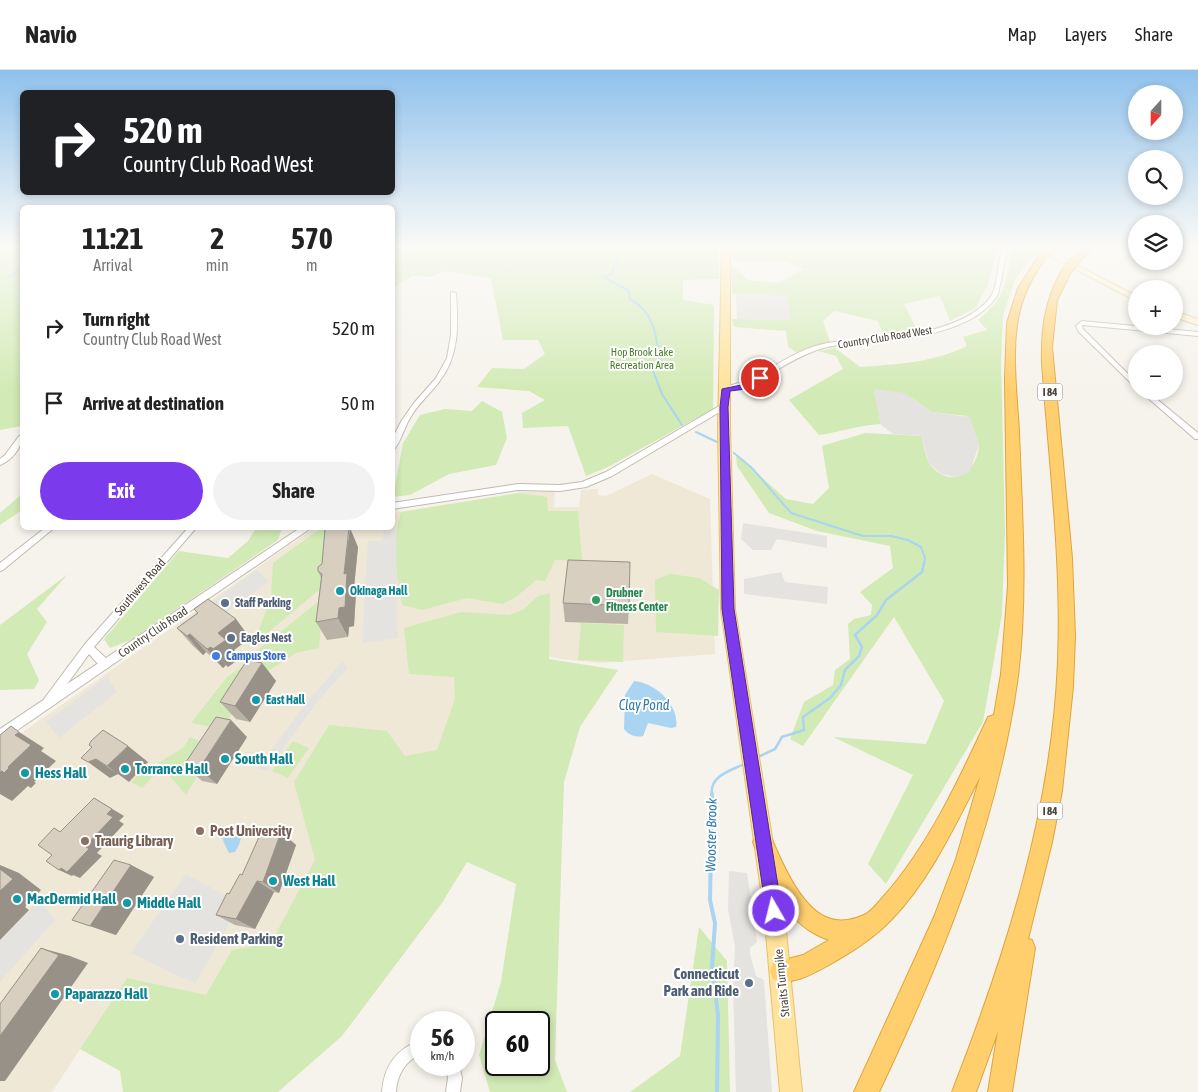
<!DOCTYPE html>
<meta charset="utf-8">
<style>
body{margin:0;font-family:"Asap Condensed",sans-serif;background:#f2f2f2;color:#222;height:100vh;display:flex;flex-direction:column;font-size:19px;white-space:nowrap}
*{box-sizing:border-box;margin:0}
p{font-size:16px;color:#767676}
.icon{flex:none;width:28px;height:28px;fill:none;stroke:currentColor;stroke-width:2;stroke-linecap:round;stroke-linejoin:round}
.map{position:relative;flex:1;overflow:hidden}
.details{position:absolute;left:20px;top:135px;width:375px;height:325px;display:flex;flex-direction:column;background:#fff;border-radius:8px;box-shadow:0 2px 8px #0003}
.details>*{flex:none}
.top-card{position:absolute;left:20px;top:20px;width:375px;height:105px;border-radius:8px;box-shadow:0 2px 8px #0003;background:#202124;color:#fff;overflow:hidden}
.needle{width:32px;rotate:201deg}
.tools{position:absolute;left:1128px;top:15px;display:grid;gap:10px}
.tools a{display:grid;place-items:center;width:55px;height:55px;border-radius:50%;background:#fff;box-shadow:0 2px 8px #0003;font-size:25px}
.speed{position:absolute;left:410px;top:941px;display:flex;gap:10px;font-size:25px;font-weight:700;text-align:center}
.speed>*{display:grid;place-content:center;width:65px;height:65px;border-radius:50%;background:#fff;box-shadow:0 2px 8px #0003;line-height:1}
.speed small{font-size:12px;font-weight:400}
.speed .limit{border:2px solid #111;border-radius:8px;background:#fff;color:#111}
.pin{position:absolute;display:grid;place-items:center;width:42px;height:42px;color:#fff;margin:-21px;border:2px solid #fff;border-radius:50%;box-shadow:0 1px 5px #0007}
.me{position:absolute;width:55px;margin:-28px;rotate:352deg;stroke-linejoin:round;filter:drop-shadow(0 0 4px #0008)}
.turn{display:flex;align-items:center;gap:18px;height:105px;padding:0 20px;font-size:22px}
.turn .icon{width:65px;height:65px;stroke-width:2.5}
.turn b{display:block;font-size:35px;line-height:42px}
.eta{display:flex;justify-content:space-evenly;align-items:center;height:85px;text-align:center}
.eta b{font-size:30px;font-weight:700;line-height:35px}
.button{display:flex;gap:10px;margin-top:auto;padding:10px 20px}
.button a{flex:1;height:58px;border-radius:30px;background:#7c3aed;color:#fff;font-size:20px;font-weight:700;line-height:58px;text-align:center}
.button a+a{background:#f2f2f2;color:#222}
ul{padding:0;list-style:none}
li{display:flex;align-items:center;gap:15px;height:75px;padding:0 20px}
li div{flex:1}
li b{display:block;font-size:19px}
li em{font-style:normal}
header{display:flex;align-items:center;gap:30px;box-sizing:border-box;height:70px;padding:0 25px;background:#fff;border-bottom:1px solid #e0e0e0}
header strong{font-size:24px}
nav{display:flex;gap:28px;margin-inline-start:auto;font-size:18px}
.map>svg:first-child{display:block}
</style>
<header>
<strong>Navio</strong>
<nav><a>Map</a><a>Layers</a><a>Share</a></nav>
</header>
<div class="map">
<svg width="1198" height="1022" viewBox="0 0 1198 1022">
<rect width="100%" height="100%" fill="#f6f3ec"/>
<path fill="#efe8d6" d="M652 404 710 429 715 584 600 593 561 589 523 581 242 948 127 908 52 1022H0V678L314 458H392L393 443 524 422 555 421 554 437H579L581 420 598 419V425L606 426Z"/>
<path fill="#d2eab5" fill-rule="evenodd" d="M0 178H22V356L0 360Z
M393 178H718L719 209 683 210V230L714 235 713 339 608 397 586 406 568 356 523 358 522 343 545 330 529 321 477 317 492 298 524 299 545 284 538 270H503L491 208 445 201 431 207 412 206 393 218Z
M770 178H998L988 214 976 238 950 251 940 226 904 234 917 260 884 267 878 251 834 241 823 251 830 272 796 282 788 277 786 261 734 257 732 249 790 250 787 225 732 224 731 194 748 210 779 213 804 199 783 191H733L732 181 772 182Z
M1011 178H1033L1038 181 1015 209 1003 246 1001 293 1005 462 1002 544 983 652 886 814 868 794 913 705 833 667 926 674 944 631 894 547 803 676 790 669 804 632 833 615 835 600 850 589 848 554 854 549 871 545 872 535 860 522 893 498 890 476 817 461 769 443 737 396 736 384 786 429 813 434 829 418 822 376 865 363 921 366C924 376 926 392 934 399 955 419 978 399 979 375L967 346 932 342 915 330 874 321 881 354C859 355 840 362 819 365L789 330 843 299 836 286 818 281 835 278 860 297C898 294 932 293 967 276L963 267 987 260 978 250C1005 228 1008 211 1011 178Z
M482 331 502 342 507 368 496 395 449 404 410 425 393 427 403 373 420 345 445 339 472 341Z
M519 423 547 427 548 441H578L582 491 555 490 545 511 536 510 517 526 503 534 467 528 422 540 402 535C396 505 391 472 401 442Z
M22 424V440L0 455V443Z
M256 458H282L278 470 131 570 110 578 104 569 179 481 228 488 248 471Z
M321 458H345L320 519 258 571 257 564 271 528 273 493Z
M68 504 37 539 47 552 27 584 39 610 34 619 0 620V555Z
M670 504 699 508 719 520 718 566 656 562 655 510Z
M550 523 549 589 618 600 580 657 564 712 555 990 567 1022H490L479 985 501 912 516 814 467 792 442 833 342 966 278 1022H123L120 1001 80 979 127 908 206 925 232 880 271 873 315 790 294 712 329 655 387 661 405 686 437 680 455 629 454 607 409 604 404 558 461 542 509 545 523 540 538 526ZM539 952V995H496V952Z
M323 528 319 578 296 583 257 608 222 659 191 653 227 607 252 590 260 578Z
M581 553 624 555 623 592 578 590Z
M190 667 214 677 186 725 158 693 183 678Z
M293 671 309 678 288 708 272 701Z
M149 694 159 700 142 718 131 712Z
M699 857 727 891 730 1022H630L680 986Z"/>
<path fill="#e5e3e0" d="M736 224 787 225 790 250 737 249Z
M876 319 905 323 932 342 970 347 979 375 970 401 964 405 955 407 941 404 929 393 921 366 893 364 881 355 874 321Z
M743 453 827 466V478L777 469 771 480H753L741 469Z
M396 459 398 568 362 573 368 471H382L384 460Z
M257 500 269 511 203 560 188 564 180 554Z
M781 502 785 512 828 517 827 534 744 524V509Z
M342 592 348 598 317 632 267 701 258 698 310 628Z
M107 606 117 622 59 668 46 652Z
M729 801 747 803 748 810 757 872 750 878V884L756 906 764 910 772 1022H736L733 916 735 877 728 839Z
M186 804 234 830 228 856 195 914 131 883Z
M39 830 55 850 0 912V870Z"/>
<path fill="#a9d4f2" d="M634 611C654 612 680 635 676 657L671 658 648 653 643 666C636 668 629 665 624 659L625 625Z
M239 755 242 756C243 765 240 774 235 782L229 783C226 776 216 762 228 758 233 757 235 757 239 755Z"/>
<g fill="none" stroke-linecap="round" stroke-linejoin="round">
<path stroke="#a9d4f2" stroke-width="2" d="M624 178 620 180 611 205 603 207 628 220 630 229C656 243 657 269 660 296L652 298 662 324 682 355
M9 207 22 198
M696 362 717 372
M734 383 752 398 791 443 863 466H891L908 470 921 477 925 488 924 495"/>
<path stroke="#a9d4f2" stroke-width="2.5" d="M758 687 775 679 782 667 804 660 803 647 830 628 841 615 845 600 859 586 862 577 855 565 877 545 886 530 922 502 924 493
M712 725C709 706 730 701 744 694"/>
<path stroke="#a9d4f2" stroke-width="4" d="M712 724 710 830 715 853 712 897 718 945 717 1022"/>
<defs>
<path id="minor" d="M1002 178H1008L998 224C976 263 902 270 862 274 848 275 834 274 820 279 797 286 777 301 755 312 746 316 736 319 726 321L723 319C730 314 742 313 751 309 775 297 796 280 823 274 835 271 848 271 861 270 899 267 963 261 989 229 999 216 997 194 1002 178Z
M451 222 456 223C458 255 460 285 439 312 430 324 418 334 410 348 405 356 399 377 392 381V369L402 350 414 333 436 308 447 288 451 265Z
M1082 251 1198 262V266L1083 255 1082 256 1083 259 1136 312V317L1134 316 1078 261 1076 256Z
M1140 321H1147L1198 363V369H1195Z
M19 366H22C22 378 11 391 0 395V389L5 385Z
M45 458H54L3 500 0 501V493Z
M188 458H196L94 577 109 591 111 594 109 597C101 600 94 589 89 584L52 635 48 636 44 635 43 632 44 629 85 574Z
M421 970V984C405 991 397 1005 396 1022H382C384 996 396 979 421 970Z
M445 995H459L462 1008 460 1022H446L448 1008Z"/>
<path id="tertiary" d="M721 335H727L728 337 612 406 586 417 560 421 518 420 392 439V433L518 414 560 415 582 412 606 402Z
M300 458H311L0 672V659Z"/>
<path id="secondary" d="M1035 178H1044L1136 226V231Z
M1174 241 1198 249V255L1174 247Z"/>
<path id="primary" d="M722 178H730V356L735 539 784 841 802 1022H780L764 841 721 539 718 356Z"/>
<path id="motorway" d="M1084 178H1093L1079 192H1073V188Z
M1040 184 1047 186C1034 204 1024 222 1019 244 1011 281 1017 324 1019 362 1022 443 1028 525 1018 606 998 753 942 889 879 1022H854L934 847 956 789 980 707C955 755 930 810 892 849 873 869 850 883 827 896 811 905 791 916 773 909L770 901 773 893 803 885 829 870C786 856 768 811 753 772L756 765 763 762 770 765C781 790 801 841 831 849 841 852 854 850 864 845 871 842 878 833 883 827 928 777 960 708 988 647L994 645 1001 604 1008 516 1005 308 1007 253 1018 218Z
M1067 197 1072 200 1057 230 1052 277 1072 488 1075 566 1073 617 1062 721 1052 772 1028 869 1032 870 1035 878 1012 1022H988L998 961 976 1022H952C1006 884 1052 741 1058 591 1062 491 1049 393 1042 293 1041 259 1045 230 1062 200Z"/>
</defs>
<use href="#minor" stroke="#c2bbae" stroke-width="2"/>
<use href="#tertiary" stroke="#c2bbae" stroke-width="2"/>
<use href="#secondary" stroke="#d6c79b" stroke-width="2"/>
<use href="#primary" stroke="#e6c16a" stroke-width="2"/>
<use href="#motorway" stroke="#e0a43c" stroke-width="2"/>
<use href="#minor" fill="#fff" fill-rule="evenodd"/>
<use href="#tertiary" fill="#fff" fill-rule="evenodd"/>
<use href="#secondary" fill="#fff3cd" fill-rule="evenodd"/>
<use href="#primary" fill="#ffe39c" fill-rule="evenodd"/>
<use href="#motorway" fill="#ffcf6e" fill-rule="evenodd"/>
<defs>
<path id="motorway-bridge" d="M1043 186 1052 178
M1067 200 1076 190"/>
</defs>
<use href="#motorway-bridge" stroke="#e0a43c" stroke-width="11" stroke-linecap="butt"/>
<use href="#motorway-bridge" stroke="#ffcf6e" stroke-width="10"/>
</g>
<path fill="#bab2a6" d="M332 458 358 477 354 517 356 522 354 556 349 557 348 567 327 570 316 552 321 508 318 501 322 494Z
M563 533 629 536 628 554 565 552Z
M194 539 250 568 234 580 240 588 228 597 226 595 223 598 206 582 203 585 193 576 177 558 197 543Z
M262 593 276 611 250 652 236 649 220 632Z
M247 667 217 714 202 711 184 695Z
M281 762 296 775 279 823 274 822 255 859 235 855 216 845 242 805Z
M131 795 154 807 116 865 72 850Z"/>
<path fill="#979187" d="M350 458 358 477 354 517 356 522 354 556 349 557 348 567 338 548Z
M236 549 250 568 234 580 240 588 228 597 213 579 218 563Z
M190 564 206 582 203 585 187 566Z
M211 577 226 595 223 598 207 579Z
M262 593 276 611 250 652 235 636Z
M231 650 247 667 217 714 199 699Z
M19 662 44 678 41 681 56 691 34 712 36 713 31 718 28 716 12 731 0 724V702L8 697 15 665Z
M128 676 148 692 129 712 107 696Z
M96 689 118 704 110 708 88 692Z
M94 728 124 746 119 751 107 744Z
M113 747 124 754 97 783 102 786 80 808 73 805 72 806 59 800 85 776Z
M281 762 296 775 279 823 263 812Z
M0 795 19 803 41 820 25 837 29 840 0 870Z
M131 795 154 807 116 865 90 856Z
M257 811 274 822 255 859 236 849Z
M41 878 70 886 88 893 5 1011H0V966Z"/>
<path fill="#d8cfc1" stroke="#979187" d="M332 458H349L344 504 347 503 345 537 339 538 338 548 316 552 322 504 318 501V497L322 494 325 459Z
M568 490 630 492 629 536 563 533Z
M208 529 236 549 218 563 226 570 213 579 211 577 207 579 190 564 187 566 177 558 198 543 194 539Z
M247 590 262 593 235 636 220 632Z
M216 647 231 650 199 699 184 695Z
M11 656 19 662 15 665 31 675 8 697 9 698 4 703 2 701 0 702V665Z
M103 660 128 676 107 696 96 689 88 692 81 688 92 677 89 675 91 671Z
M94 728 112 739 107 744 113 747 85 776 89 779 67 802 61 798 59 800 46 791 52 785 38 775 54 758 60 762Z
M263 758 281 762 263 812 257 811 236 849 216 845 227 823 229 824 240 804 242 805Z
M114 790 131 795 90 856 72 850Z
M0 799 13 809 0 821Z
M41 878 59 885 0 966V934Z"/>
<linearGradient id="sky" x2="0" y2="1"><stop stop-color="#8fc1ec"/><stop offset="0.55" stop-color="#fbfaf6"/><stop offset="1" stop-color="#fbfaf6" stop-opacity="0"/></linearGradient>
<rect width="1198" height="321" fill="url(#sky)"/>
<path fill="#7c3aed" stroke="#51269a" d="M757 306 764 308 746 319 730 321 728 337 734 539 782 841 780 847 774 849 769 847 766 841 722 539 720 337 722 319 741 315Z"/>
<g fill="#0f9aa8" stroke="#fff" stroke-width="2">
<circle cx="340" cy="521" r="5"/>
<circle cx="256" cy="630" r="5"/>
<circle cx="225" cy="689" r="5"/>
<circle cx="125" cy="699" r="5"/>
<circle cx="25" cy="703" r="5"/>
<circle cx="273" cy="811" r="5"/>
<circle cx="17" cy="829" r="5"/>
<circle cx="127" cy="833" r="5"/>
<circle cx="55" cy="924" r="5"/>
</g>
<circle fill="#2e9e5b" stroke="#fff" stroke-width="2" cx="596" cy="530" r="5"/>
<g fill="#5c6f8a" stroke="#fff" stroke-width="2">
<circle cx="225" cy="533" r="5"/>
<circle cx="231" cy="568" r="5"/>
<circle cx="180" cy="869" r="5"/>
<circle cx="749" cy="913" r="5"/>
</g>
<circle fill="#3f7fe0" stroke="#fff" stroke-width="2" cx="216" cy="586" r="5"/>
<g fill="#8d6e63" stroke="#fff" stroke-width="2">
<circle cx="200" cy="761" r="5"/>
<circle cx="85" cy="771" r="5"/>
</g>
<g text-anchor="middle" stroke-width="4" stroke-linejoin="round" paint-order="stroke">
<g font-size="11" fill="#4b4439" stroke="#fff">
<text transform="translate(885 267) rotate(-9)" y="4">Country Club Road West</text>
</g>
<g font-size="11" fill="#4a7f2a" stroke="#fff">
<text x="642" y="286">Hop Brook Lake<tspan x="642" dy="13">Recreation Area</tspan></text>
</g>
<g fill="#fff" stroke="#817c74" stroke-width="1">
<rect x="1037.5" y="313.5" width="25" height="17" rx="4"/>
<rect x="1037.5" y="732.5" width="25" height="17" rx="4"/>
</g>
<g font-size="11" font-weight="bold" fill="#4b4439">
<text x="1050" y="326">I 84</text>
<text x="1050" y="745">I 84</text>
</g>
<g font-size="12" fill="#4b4439" stroke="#fff">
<text transform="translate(140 517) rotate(-49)" y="4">Southwest Road</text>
<text transform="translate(153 562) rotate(-34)" y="4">Country Club Road</text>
<text transform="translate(782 913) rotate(-96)" y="4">Straits Turnpike</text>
</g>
<g font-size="12" font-weight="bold" fill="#0d838f" stroke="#fff" text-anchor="start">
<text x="350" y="525">Okinaga Hall</text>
<text x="266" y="634">East Hall</text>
</g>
<g font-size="12" font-weight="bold" fill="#27864d" stroke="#fff" text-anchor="start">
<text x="606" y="527">Drubner<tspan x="606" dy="14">Fitness Center</tspan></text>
</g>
<g font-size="12" font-weight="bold" fill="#4e5e75" stroke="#fff" text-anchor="start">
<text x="235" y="537">Staff Parking</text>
<text x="241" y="572">Eagles Nest</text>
</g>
<g font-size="12" font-weight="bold" fill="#366cbe" stroke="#fff" text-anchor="start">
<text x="226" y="590">Campus Store</text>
</g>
<g font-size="14" font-style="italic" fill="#2e7ab2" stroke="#fff">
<text x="644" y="640">Clay Pond</text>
<text transform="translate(711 765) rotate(-89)" y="5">Wooster Brook</text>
</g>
<g font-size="15" font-weight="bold" fill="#0d838f" stroke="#fff" text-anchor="start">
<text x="235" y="694">South Hall</text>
<text x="135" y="704">Torrance Hall</text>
<text x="35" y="708">Hess Hall</text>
<text x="283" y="816">West Hall</text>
<text x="27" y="834">MacDermid Hall</text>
<text x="137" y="838">Middle Hall</text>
<text x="65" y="929">Paparazzo Hall</text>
</g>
<g font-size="15" font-weight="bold" fill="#785e54" stroke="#fff" text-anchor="start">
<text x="210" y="766">Post University</text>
<text x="95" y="776">Traurig Library</text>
</g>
<g font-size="15" font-weight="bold" fill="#4e5e75" stroke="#fff" text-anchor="start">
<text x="190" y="874">Resident Parking</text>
<text x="739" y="909" text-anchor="end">Connecticut<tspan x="739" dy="17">Park and Ride</tspan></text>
</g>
</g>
</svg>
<div class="tools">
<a><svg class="needle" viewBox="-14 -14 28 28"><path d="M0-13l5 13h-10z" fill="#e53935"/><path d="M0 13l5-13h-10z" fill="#767676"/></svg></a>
<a><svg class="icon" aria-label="search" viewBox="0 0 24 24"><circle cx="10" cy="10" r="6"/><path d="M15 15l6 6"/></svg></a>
<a><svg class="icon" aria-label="layers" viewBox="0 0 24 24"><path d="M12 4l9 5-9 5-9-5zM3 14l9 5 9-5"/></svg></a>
<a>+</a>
<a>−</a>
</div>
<div class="speed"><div>56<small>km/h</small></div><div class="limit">60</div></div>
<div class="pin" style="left:760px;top:308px;background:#d93025"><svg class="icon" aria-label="arrive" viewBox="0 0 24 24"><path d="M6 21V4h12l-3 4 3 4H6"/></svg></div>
<svg class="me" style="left:774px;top:841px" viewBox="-20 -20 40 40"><circle r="17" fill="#7c3aed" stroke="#fff" stroke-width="3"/><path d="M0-11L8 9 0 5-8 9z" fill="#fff"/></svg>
<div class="top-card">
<div class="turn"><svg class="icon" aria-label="right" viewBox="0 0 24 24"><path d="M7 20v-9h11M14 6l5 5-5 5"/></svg><div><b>520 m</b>Country Club Road West</div></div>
</div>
<section class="details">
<div class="eta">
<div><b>11:21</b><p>Arrival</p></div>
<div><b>2</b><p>min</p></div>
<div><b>570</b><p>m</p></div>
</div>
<ul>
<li><svg class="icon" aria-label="right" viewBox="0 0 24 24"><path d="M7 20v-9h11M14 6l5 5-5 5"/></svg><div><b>Turn right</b><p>Country Club Road West</p></div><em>520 m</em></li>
<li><svg class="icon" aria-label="arrive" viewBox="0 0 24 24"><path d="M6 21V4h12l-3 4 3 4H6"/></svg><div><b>Arrive at destination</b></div><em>50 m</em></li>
</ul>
<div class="button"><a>Exit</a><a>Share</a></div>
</section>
</div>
